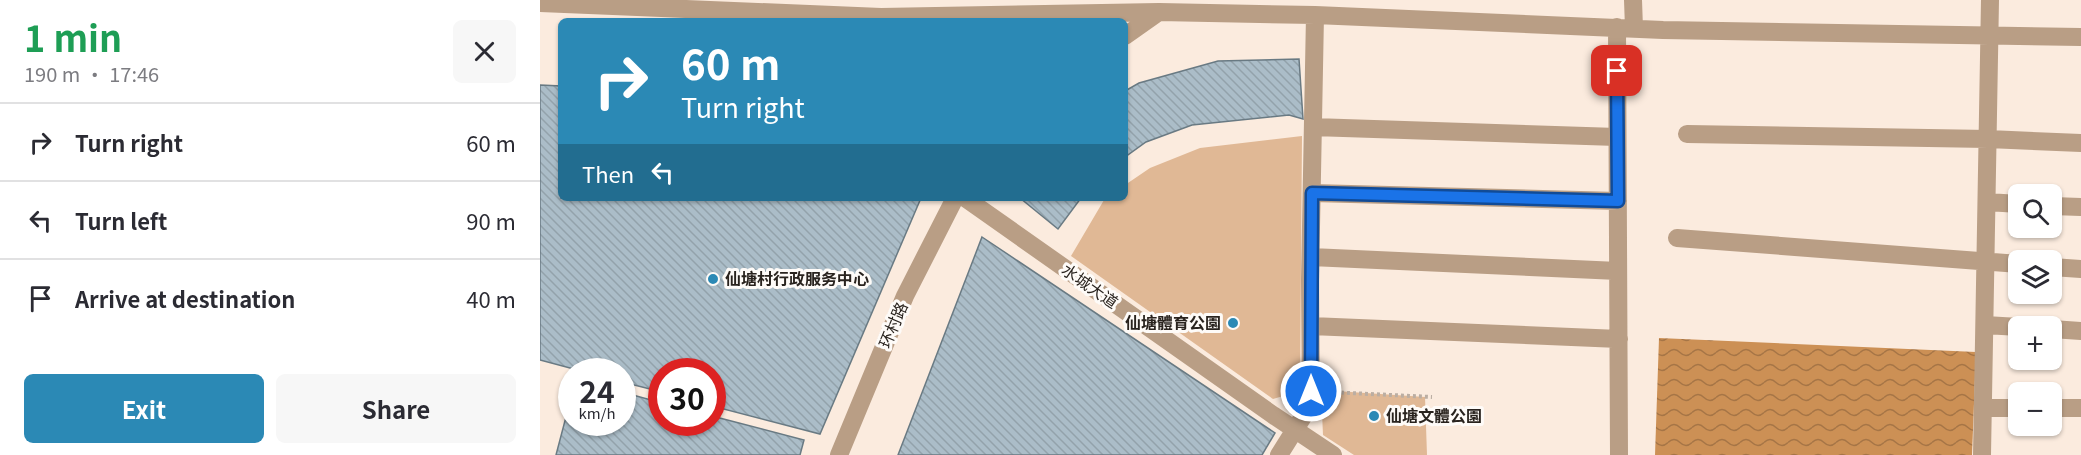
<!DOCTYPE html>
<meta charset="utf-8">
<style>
body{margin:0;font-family:Georgia,"Noto Sans SC",serif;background:#f7f7f7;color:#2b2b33;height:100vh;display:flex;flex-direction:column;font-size:22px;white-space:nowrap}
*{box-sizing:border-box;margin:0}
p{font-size:20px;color:#7c7c81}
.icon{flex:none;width:33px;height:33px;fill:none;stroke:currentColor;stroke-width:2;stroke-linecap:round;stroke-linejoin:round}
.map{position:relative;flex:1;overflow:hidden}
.panel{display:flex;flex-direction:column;background:#fff;width:540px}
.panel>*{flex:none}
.banner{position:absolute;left:18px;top:18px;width:570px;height:183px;border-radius:9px;box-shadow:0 2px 4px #0004;background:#2b89b5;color:#fff;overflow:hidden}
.fabs{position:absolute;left:1468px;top:184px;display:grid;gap:12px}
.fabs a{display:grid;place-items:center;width:54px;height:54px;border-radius:9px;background:#fff;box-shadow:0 2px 4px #0004;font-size:30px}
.speed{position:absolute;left:18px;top:358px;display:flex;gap:12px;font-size:30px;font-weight:700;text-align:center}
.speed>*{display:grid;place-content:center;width:78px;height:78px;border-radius:50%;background:#fff;box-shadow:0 2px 4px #0004;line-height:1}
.speed small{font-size:15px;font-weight:400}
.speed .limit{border:9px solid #d22;background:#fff;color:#111}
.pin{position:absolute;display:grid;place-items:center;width:51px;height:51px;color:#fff;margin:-26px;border-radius:12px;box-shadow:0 3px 9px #0006}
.me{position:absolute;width:66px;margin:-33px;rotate:0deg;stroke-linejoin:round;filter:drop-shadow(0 0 4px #0008)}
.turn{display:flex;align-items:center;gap:21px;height:126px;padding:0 24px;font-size:27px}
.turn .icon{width:78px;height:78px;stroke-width:2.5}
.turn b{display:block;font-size:42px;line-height:51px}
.then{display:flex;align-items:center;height:57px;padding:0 24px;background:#0003;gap:12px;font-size:22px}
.round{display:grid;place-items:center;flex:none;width:63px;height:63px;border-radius:9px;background:#f7f7f7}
.overview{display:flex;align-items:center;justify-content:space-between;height:102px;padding:0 24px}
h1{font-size:36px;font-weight:700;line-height:45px;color:#1e9e55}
.action{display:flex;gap:12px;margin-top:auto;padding:12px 24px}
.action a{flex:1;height:69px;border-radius:9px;background:#2b89b5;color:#fff;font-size:24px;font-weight:700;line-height:69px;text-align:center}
.action a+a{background:#f7f7f7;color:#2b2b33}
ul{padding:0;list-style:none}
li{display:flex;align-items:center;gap:18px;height:78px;padding:0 24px;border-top:2px solid #e1e1e2}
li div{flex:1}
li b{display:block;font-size:22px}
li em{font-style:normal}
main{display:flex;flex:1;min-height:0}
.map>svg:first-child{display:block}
</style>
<main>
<section class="panel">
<div class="overview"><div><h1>1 min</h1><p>190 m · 17:46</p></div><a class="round"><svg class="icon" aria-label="close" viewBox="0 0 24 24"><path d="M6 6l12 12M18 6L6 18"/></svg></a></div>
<ul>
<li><svg class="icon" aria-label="right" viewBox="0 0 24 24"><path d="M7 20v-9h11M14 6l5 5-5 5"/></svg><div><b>Turn right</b></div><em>60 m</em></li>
<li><svg class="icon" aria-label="left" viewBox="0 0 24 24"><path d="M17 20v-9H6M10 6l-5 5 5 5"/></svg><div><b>Turn left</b></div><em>90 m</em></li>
<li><svg class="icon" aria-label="arrive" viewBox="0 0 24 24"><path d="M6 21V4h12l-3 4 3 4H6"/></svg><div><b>Arrive at destination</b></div><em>40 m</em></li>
</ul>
<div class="action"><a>Exit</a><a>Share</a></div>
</section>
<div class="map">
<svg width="1541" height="455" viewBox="0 0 1541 455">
<defs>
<pattern id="water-waves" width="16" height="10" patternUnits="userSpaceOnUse" patternTransform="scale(1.5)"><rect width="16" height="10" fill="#cc9055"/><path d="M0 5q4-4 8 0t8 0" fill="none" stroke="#a67546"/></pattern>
<pattern id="building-back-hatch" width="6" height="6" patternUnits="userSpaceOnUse" patternTransform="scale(1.5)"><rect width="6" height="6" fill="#abbdc8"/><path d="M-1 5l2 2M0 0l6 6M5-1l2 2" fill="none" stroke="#93a2ab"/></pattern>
</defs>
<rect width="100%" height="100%" fill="#fbebde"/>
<path fill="#e0b895" d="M762 136 760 391 733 399 531 256 564 200 567 198H585V185L610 168 660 148Z
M781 390 885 397 887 455H814L783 435Z"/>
<path fill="url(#water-waves)" d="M1119 338 1436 352 1432 455H1115Z"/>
<path fill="url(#building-back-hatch)" stroke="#697a83" stroke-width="1.5" d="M759 59 763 119 749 115 652 125 606 142 585 157V91L599 83 678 61Z
M0 85 21 86V198H381L280 434 172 406V372H122V392L82 382V372H45L0 360Z
M480 198H541L518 229Z
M442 237 735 433 722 455H358Z
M82 392 122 403V423H172V416L264 440 260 455H16L32 394V423H82Z"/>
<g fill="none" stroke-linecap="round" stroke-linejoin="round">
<path stroke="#bbaea3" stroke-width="4" stroke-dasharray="3 3" stroke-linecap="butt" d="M789 392 892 397"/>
<path stroke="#b99e85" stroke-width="18" d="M1093 0 1094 28
M0 3 341 17 619 12 775 15 1123 30 1541 37
M1077 27 1079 455
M585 36 619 12
M773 127 1077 137
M1147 134 1448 139 1541 143
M772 193 1078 201
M425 198 733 415 793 455
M1447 202 1479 204
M1512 206 1541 207
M1137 238 1479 264
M771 257 1078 271
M1512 267 1541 269
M1445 325 1479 327
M771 326 1079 339
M1512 329 1541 331
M1443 408H1479
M1512 408H1541
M299 455 365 296 415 198
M739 455 771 404 770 280 775 15
M1442 455 1450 0"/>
</g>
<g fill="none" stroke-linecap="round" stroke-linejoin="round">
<defs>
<path id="route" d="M771 391 772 193 1078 201 1077 71"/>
</defs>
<use href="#route" stroke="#114b97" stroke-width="15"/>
<use href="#route" stroke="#1a73e8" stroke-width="10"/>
</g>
<g fill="#2b89b5" stroke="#fefbf8" stroke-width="2">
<circle cx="173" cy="279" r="6"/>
<circle cx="693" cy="323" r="6"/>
<circle cx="834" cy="416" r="6"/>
</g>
<g text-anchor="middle" stroke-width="6" stroke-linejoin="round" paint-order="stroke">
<g font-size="16" font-weight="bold" fill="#29231e" stroke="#fefbf8" text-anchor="start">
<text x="185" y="285">仙塘村行政服务中心</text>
<text x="681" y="329" text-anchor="end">仙塘體育公園</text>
<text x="846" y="422">仙塘文體公園</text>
</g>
<g font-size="16" fill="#29231e" stroke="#fefbf8">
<text transform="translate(550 286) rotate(35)" y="6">水城大道</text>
<text transform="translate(353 325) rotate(-67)" y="6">环村路</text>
</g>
</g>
</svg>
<div class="fabs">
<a><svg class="icon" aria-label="search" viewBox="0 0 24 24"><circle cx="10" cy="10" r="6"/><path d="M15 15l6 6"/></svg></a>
<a><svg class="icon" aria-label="layers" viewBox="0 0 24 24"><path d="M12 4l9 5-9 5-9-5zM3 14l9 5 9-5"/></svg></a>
<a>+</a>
<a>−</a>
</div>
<div class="speed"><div>24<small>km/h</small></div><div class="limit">30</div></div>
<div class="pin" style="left:1077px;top:71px;background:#d93025"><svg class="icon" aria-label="arrive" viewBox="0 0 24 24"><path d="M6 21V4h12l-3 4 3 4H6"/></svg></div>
<svg class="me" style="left:771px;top:391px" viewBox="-20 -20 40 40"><circle r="17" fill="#1a73e8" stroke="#fff" stroke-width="3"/><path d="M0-11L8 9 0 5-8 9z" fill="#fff"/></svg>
<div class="banner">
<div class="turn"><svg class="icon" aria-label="right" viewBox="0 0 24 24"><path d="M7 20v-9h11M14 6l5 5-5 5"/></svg><div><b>60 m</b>Turn right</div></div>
<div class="then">Then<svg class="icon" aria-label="left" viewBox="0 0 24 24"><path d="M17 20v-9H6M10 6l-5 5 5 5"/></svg></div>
</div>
</div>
</main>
